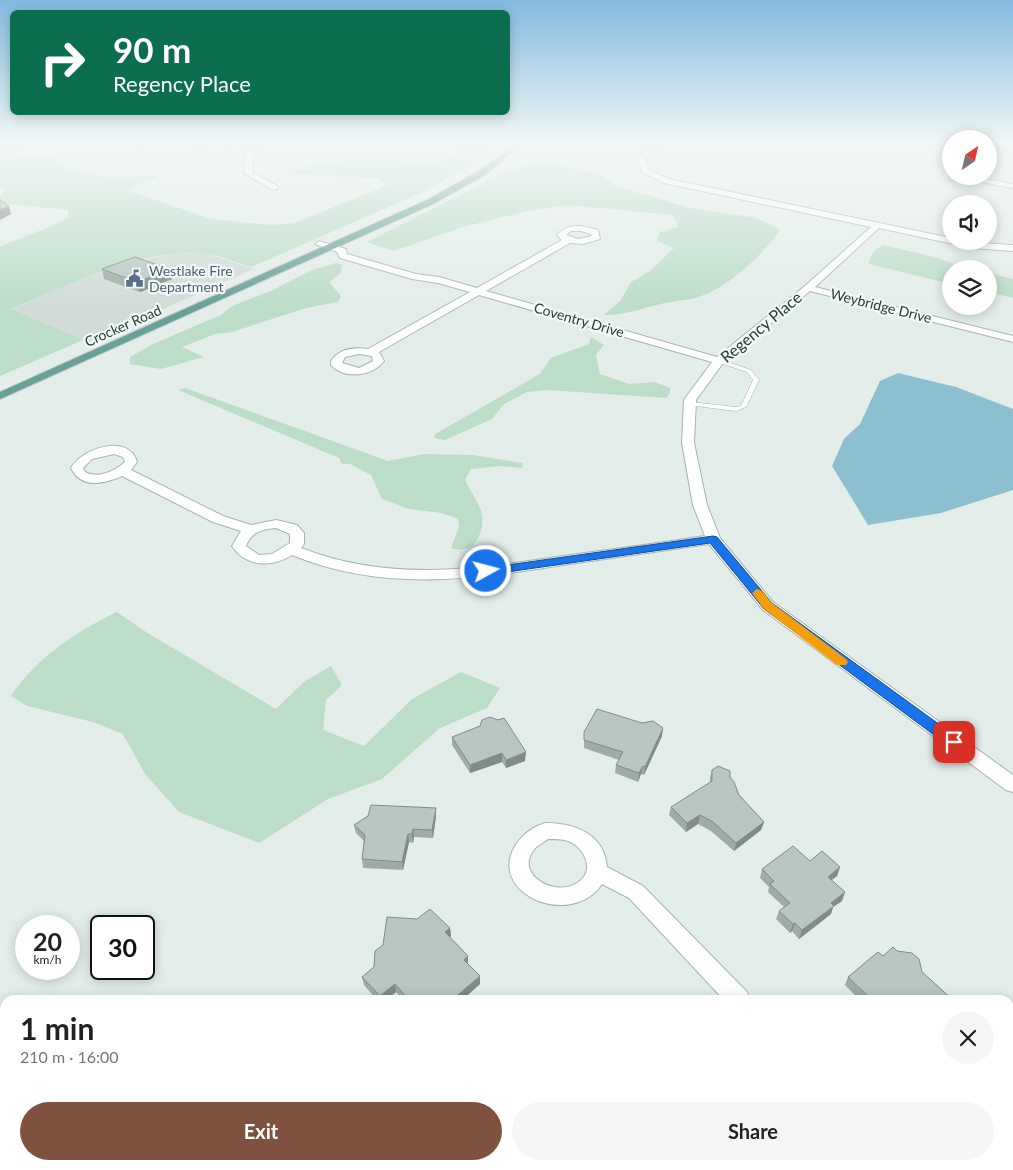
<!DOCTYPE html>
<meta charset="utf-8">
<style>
body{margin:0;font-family:Lato,sans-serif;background:#f6f6f6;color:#202124;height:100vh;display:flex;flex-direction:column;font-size:19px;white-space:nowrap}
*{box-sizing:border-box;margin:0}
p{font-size:16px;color:#757577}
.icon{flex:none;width:28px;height:28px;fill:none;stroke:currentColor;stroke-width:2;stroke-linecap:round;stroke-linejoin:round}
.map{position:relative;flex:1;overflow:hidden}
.details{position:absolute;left:0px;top:995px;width:1014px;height:175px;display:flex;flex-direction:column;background:#fff;border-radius:15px 15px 0 0;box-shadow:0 2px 12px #0003}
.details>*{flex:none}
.top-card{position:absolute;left:10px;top:10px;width:500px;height:105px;border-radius:8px;box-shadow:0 2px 12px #0003;background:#0b6e4f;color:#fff;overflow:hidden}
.needle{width:32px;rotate:34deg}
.controls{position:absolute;left:942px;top:130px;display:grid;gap:10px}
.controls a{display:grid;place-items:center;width:55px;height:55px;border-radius:50%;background:#fff;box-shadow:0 2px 12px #0003;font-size:25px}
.speed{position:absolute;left:15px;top:915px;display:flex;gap:10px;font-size:25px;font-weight:700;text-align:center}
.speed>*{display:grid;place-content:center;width:65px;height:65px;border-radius:50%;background:#fff;box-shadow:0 2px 12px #0003;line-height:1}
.speed small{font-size:12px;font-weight:400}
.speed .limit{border:2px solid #111;border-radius:8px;background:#fff;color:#111}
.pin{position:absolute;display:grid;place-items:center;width:42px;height:42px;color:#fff;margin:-21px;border-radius:10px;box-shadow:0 2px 8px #0006}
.me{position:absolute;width:55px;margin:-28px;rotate:83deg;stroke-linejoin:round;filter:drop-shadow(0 0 4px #0008)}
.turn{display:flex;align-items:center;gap:18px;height:105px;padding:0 20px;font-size:22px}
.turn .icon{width:65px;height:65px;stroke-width:2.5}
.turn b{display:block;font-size:35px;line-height:42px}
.round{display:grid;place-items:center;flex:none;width:52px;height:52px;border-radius:26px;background:#f6f6f6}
.headline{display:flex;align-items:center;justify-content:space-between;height:85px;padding:0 20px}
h1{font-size:30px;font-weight:700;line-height:38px}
.action{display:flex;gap:10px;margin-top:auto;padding:10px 20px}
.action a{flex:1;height:58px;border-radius:30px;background:#7e523e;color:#fff;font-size:20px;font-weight:700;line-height:58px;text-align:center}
.action a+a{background:#f6f6f6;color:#202124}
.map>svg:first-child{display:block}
</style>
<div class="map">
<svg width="1013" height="1170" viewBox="0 0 1013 1170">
<rect width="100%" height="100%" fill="#e3ede9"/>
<path fill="#d1dcd8" d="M173 253H205L254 269 88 342 10 310 73 282 114 268Z"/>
<path fill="#bcddc8" d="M0 143H81L30 145 14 153 56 154V160C83 182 126 176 159 176L127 190 211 219 271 225 294 223 386 186 378 178 290 174C320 153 401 163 439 161 446 160 449 154 455 151 468 146 486 143 500 143L460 171 423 192 251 267C236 263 219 255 204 253 146 247 63 287 11 309L83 340 0 376V247C23 236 47 230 69 217L68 210 9 204 0 198 5 189 0 187Z
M537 164 565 166 598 174 619 187 691 208 757 218 780 230C761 257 727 289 695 298 683 301 672 301 660 304 641 309 624 315 604 315L621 300 631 282 650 271 674 248 657 241 660 232 678 227 673 215 568 205 523 212 463 227 394 251 367 242 509 170Z
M883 245 938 258 968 269H951V284L869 264C870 253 875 250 883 245Z
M336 263 343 265 340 274 329 282 341 296 338 302 306 308 232 332 215 334 182 347 204 357 161 369 130 364V357L153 344 221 315 232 306 273 290 312 270Z
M989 273 1013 279V298L989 292Z
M591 337 604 345 596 355 600 374 629 384 655 382 670 388V393L666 398 548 390 527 392 504 404 492 419 445 440 434 438 435 434 540 374 551 358 589 344Z
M185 388 388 461 424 454 472 455 523 463 522 468 500 466 471 469 465 480C470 491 481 505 482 516 484 536 472 556 451 548L459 527 458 519 442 513 409 509 382 499 371 475 350 464H342L339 458 178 390Z
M117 612 146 632 276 709 305 681 331 666 342 685 326 700 323 730 364 746 412 699 461 672 500 688 487 708 440 728 382 779 328 799 259 843 179 812 145 774 123 734 93 722 27 706 11 696C37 657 76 632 117 612Z"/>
<path fill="#8cc0d1" d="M898 373 956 387 1013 409V490L941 513 868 525 832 466 844 439 860 424 880 381Z"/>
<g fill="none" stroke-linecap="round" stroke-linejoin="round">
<defs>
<path id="service" d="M719 359 751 370 759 380 746 407 736 411 688 405V403L690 402 736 407 741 406 753 380 747 372 717 362V360Z"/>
<path id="minor" d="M116 143 148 147 328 143 325 145 253 148V173L277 186 278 188 274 190 245 174V148L148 151 119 146Z
M666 143H677L658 149 646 158 648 169 669 179 951 238V241L1013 245V251L972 248 879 228 815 287 1013 336V342L810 291 723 363 696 400 694 443 707 505 720 538 773 602 1013 775V792L1006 790 763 610 709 544C663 551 616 557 570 564 474 579 385 593 292 555 271 568 246 567 232 546L241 531 213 522 122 476C104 484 81 489 71 468 82 448 129 433 137 462L131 470 223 516 251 525 276 520 297 525 304 533V544L301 548C390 583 477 569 570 555 615 549 660 543 705 536L693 505 682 443 684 400 712 362 479 295 379 352 384 361C373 376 345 380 331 365V361C339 349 354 347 368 349L470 292 438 283 412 279 340 258 337 252 315 244 319 241 346 249 347 254 416 274 439 277 477 288 562 240 557 235C569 222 583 226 598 230L600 239 583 244 570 243 486 291 717 357 805 286 871 227 664 183 642 172 638 157 654 146ZM571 231H581L591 234 592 236 578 239 566 235ZM359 354 372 356 373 361 359 368 342 363 345 357ZM114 454 123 457 125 462C115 471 98 479 85 472L83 468 92 459ZM276 528 290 534V543L272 554 259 555 246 546C251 532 263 529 276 528Z
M951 176 975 177 1013 184V188L975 181 949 180Z
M545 823C574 823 604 833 607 867L643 886 747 992 750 1000H724L629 898 602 884C572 929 487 895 515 846 522 835 532 827 545 823ZM548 839C555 839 562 839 568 841 580 845 592 862 585 875 568 903 513 879 533 851 536 846 543 843 548 839Z
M884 1165H913L915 1170H886Z"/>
<path id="tertiary" d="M0 1122 5 1124V1152L0 1149Z
M18 1165H46L48 1170H20Z"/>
<path id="primary" d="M517 143H524L485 175 433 204 0 399V392L427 200 479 171Z"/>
</defs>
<use href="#service" stroke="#a6b5b1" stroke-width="1"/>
<use href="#minor" stroke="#a6b5b1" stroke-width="2"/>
<use href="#tertiary" stroke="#a6b5b1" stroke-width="2"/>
<use href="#primary" stroke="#c1c9c8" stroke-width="2"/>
<use href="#service" fill="#fff" fill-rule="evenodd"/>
<use href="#minor" fill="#fff" fill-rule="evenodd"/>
<use href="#tertiary" fill="#fff" fill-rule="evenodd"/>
<use href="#primary" fill="#68a197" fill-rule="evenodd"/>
</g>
<path fill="#9eaba7" d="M102 269 172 279 140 292 104 279Z
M584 732 662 736 644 775 641 774 638 782 615 773 616 765 619 760 584 748Z
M452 737 525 761 506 768 502 762 470 773 452 745Z
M712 770 730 777 739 795 764 822 761 830 734 851 711 831 698 824 686 832 669 815 671 807 710 783V778Z
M436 808V816L433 838 414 837 413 843 409 842 403 870 363 868 362 859 364 841 356 833 354 825Z
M810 861 840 867 837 876 831 880 842 901 833 907 831 914 799 939 792 931 790 933 776 919 779 911 784 907 768 892 769 887 760 878 762 869Z
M450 928 451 936 449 937 468 956V964L480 976V984L462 1000H403L396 992 386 1000H377L364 985 362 977Z
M922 972 953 1000H860L845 985 848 977Z
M641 1165H671L682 1170 678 1165H722L720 1170H641Z"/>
<path fill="#818b88" d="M9 206 11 214 0 220V210Z
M170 269 172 279 140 292 137 282Z
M663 728 662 736 644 775 645 767Z
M526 752 525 761 506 768V760Z
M502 753V762L470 773V765Z
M643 766 641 774 638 782 639 773Z
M436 808V816L433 838 432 830Z
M700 815 698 824 686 832 687 823Z
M764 822 761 830 734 851 736 843Z
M413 829 414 837 413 843 412 834Z
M408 834 409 842 403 870 402 862Z
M840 867 837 876 825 885 828 877Z
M845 892 842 901 833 907 831 914 799 939 802 930 831 903Z
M795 923 792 931 790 933 793 924Z
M450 928 451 936 445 941V932Z
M468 956V965L464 960Z
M480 976V984L462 1000H452Z
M395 984 396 992 386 1000H380V996Z"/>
<path fill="#b8c7c2" stroke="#818b88" d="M0 199 9 206 0 210Z
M135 257 170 269 137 282 102 269Z
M597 709 642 723 653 721 663 728 645 767 643 766 639 773 616 765 623 752 584 740V732Z
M490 717 498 720 504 718 526 752 506 760 502 753 470 765 452 737 480 726 482 720Z
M718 766 730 771V777L734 782 739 795 764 822 736 843 713 822 700 815 687 823 671 807 712 781V770Z
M371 805 436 808 432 830 413 829 412 834H408L402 862 362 859 365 835 354 825 368 816Z
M793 846 810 861 822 851 840 867 828 877 845 892 831 903 834 906 802 930 795 923 793 924 779 911 790 903 770 884 774 881 762 869Z
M430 909 450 928 445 932 468 956 464 960 480 976 452 1000H409L395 984 380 996 362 977 374 967 375 951 383 945 387 917 417 919Z
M893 947 897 951 912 953 919 959 922 972 953 1000H885L881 996 877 1000H872L848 977 878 952 883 956Z
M586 996 589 1000H580Z
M1009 1026 1013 1030V1098L1009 1114Z
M642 1165H671L682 1170H642L641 1169Z
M686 1165H720L718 1167 720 1170H689Z"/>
<linearGradient id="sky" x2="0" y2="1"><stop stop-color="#83b9df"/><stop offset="0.47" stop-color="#f2f7f5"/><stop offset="1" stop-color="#f2f7f5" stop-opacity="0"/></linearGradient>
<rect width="1013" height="307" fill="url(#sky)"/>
<path fill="#1a73e8" stroke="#114b97" d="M713 536 717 537 772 603 958 738 960 742 958 746H949L764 609 710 543 486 575 480 571 486 568Z"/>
<path fill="#f59e0b" d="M757 589 762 591 772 603 846 659 848 662 846 665H837L764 609 752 593Z"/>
<defs>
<symbol id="civic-bare" viewBox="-9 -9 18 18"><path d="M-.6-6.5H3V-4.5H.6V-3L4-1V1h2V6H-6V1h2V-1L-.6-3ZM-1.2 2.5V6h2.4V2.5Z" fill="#5c6f8a" stroke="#f3f9f7" stroke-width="2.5" paint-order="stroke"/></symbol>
</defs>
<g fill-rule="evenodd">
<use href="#civic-bare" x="122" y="266" width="25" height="25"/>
</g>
<g text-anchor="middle" stroke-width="4.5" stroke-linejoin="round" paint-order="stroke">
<g font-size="14" fill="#4e5e75" stroke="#f3f9f7" text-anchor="start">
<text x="149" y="276">Westlake Fire<tspan x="149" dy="16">Department</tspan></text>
</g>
<g font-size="14" fill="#233e39" stroke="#f3f9f7">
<text transform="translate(881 306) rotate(14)" y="5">Weybridge Drive</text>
<text transform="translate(579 320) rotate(16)" y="5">Coventry Drive</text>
<text transform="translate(123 326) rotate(-24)" y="5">Crocker Road</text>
</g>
<g font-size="16" fill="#233e39" stroke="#f3f9f7">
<text transform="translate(761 327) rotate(-40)" y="6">Regency Place</text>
</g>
</g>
</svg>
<div class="controls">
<a><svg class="needle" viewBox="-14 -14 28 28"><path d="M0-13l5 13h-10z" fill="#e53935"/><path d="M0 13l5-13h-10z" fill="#757577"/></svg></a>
<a><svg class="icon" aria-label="sound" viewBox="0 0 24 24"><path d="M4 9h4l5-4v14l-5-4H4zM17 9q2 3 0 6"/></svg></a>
<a><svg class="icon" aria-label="layers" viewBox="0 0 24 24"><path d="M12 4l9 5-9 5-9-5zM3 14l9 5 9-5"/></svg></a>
</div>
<div class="speed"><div>20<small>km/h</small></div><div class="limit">30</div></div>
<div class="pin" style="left:954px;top:742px;background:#d93025"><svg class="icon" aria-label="arrive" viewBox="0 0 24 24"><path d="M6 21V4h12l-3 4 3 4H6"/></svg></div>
<svg class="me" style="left:486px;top:571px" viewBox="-20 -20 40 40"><circle r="17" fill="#1a73e8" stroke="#fff" stroke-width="3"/><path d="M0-11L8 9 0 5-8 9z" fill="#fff"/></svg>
<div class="top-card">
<div class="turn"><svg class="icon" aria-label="right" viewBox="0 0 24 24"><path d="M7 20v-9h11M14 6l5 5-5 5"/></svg><div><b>90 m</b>Regency Place</div></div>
</div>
<section class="details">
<div class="headline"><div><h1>1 min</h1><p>210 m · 16:00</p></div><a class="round"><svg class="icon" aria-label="close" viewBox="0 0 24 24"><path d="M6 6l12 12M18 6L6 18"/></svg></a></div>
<div class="action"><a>Exit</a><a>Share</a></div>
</section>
</div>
